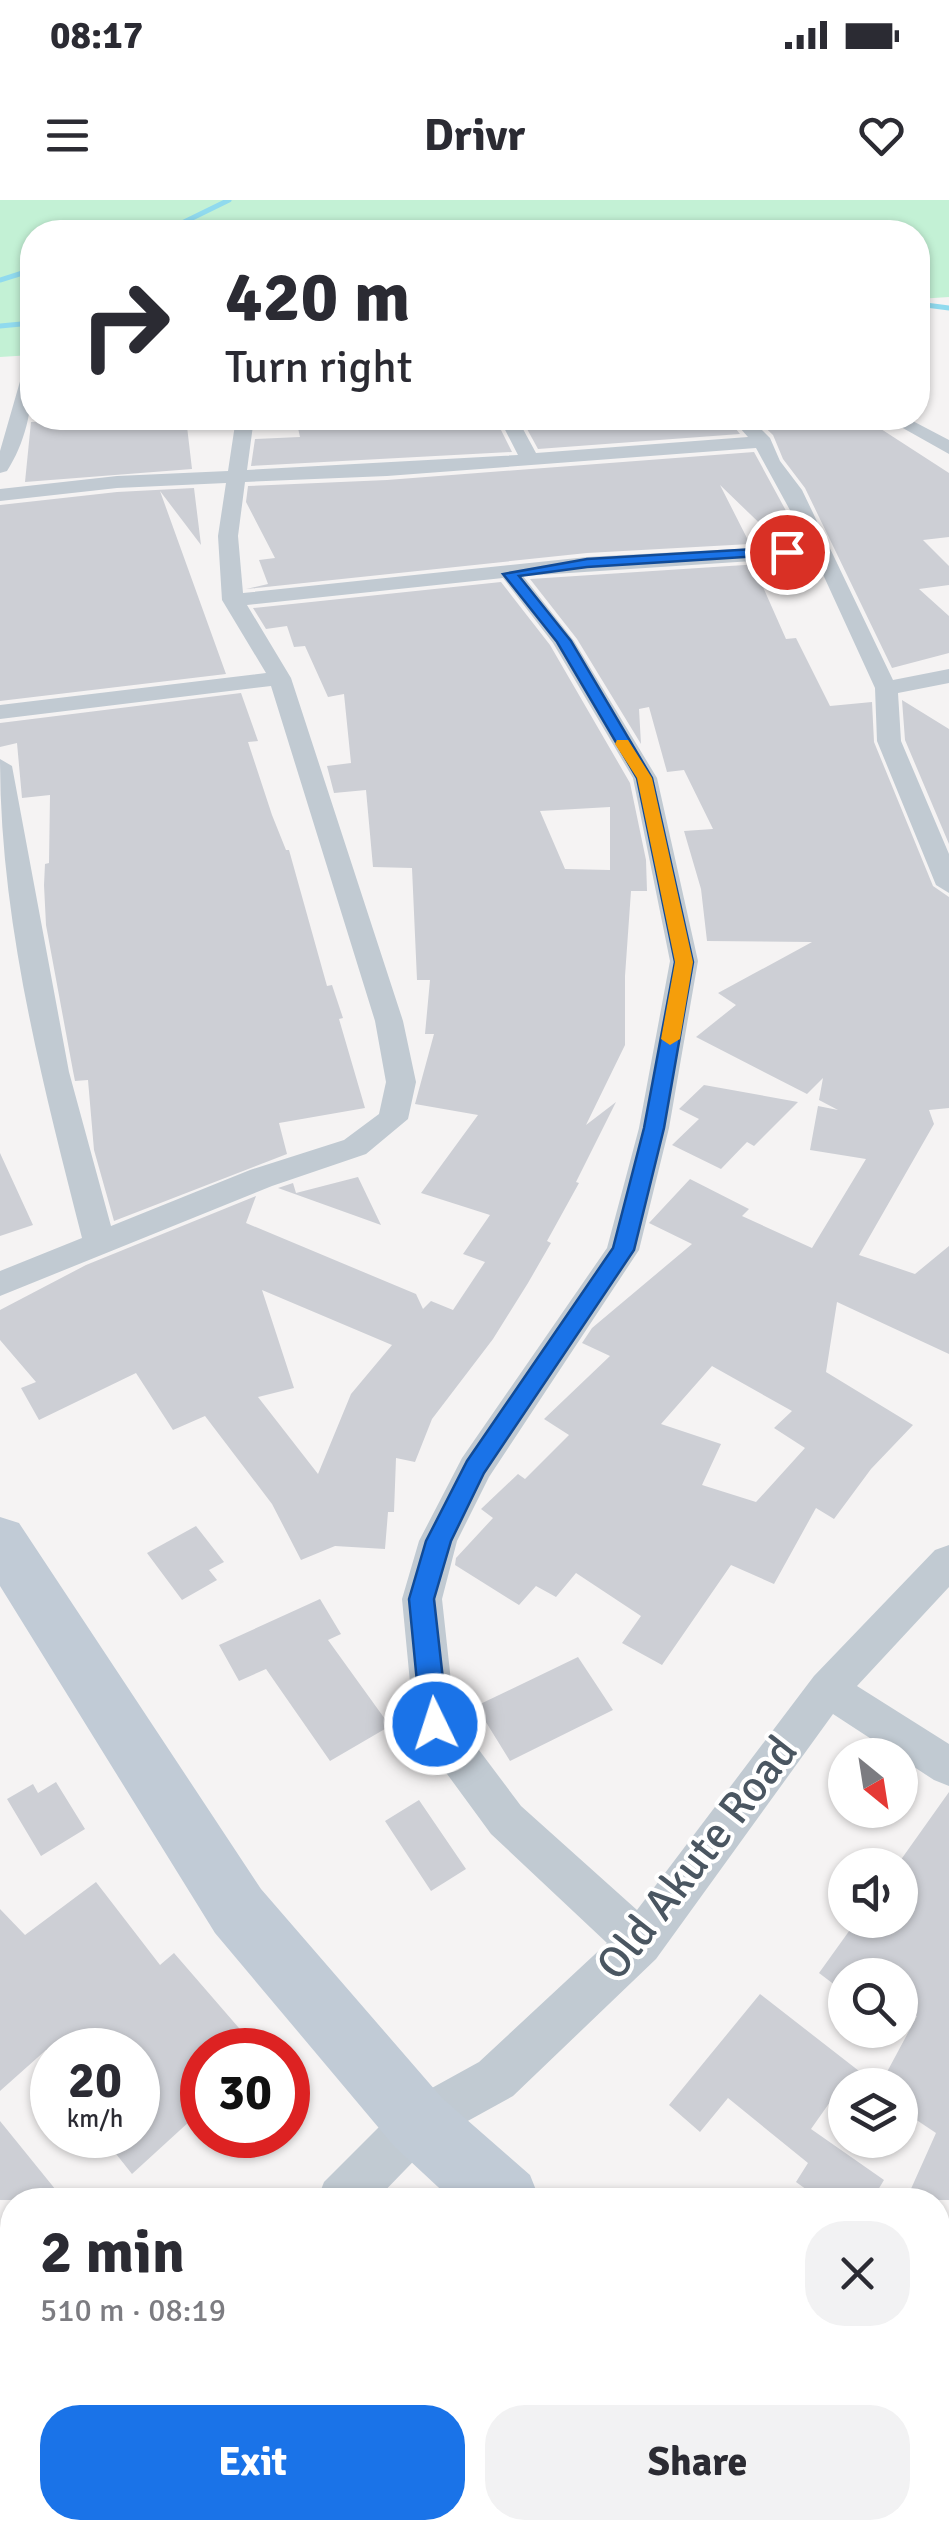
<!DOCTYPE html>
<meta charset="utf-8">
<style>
body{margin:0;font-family:Signika,sans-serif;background:#f2f2f3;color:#2b2b33;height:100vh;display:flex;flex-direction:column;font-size:38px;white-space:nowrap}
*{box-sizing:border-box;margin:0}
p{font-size:32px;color:#7c7c81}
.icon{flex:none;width:55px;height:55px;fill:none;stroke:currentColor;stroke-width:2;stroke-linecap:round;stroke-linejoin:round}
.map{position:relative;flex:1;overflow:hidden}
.drawer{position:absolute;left:0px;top:1988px;width:950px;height:352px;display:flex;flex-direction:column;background:#fff;border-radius:40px 40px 0 0;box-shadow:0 2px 8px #0004}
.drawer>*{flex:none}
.banner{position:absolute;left:20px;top:20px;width:910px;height:210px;border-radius:40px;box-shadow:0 2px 8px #0004;background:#fff;color:#2b2b33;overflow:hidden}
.needle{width:65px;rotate:150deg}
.tools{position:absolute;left:828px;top:1538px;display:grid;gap:20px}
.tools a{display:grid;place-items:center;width:90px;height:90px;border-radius:50%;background:#fff;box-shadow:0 2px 8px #0004;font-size:50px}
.speed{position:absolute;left:30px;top:1828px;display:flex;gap:20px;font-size:50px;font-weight:700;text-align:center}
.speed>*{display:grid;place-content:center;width:130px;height:130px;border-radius:50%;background:#fff;box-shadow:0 2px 8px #0004;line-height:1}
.speed small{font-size:25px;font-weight:400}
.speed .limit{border:15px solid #d22;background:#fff;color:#111}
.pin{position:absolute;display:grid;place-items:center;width:85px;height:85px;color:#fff;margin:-42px;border:5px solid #fff;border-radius:50%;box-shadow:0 2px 10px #0007}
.me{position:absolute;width:110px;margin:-55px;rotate:356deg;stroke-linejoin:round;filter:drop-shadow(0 0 8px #0008)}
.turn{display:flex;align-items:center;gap:35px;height:210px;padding:0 40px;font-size:45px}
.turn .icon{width:130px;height:130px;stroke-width:2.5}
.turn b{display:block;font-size:70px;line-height:85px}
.round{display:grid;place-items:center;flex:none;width:105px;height:105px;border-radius:40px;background:#f2f2f3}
.headline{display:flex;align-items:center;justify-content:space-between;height:170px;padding:0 40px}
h1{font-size:60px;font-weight:800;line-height:75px}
.cta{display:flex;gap:20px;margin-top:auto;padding:20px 40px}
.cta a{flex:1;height:115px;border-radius:40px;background:#1a73e8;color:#fff;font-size:40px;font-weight:800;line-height:115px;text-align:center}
.cta a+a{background:#f2f2f3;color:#2b2b33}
.status{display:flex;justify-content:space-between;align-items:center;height:70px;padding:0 50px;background:#fff;direction:ltr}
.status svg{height:28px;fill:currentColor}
header{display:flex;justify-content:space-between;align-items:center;height:130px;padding:0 40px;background:#fff;font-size:45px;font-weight:800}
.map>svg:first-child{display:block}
</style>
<div class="status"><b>08:17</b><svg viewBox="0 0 49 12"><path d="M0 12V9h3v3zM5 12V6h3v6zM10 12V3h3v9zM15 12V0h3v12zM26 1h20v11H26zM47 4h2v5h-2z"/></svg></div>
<header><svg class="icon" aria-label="menu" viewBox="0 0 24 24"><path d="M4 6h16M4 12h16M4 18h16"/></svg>Drivr<svg class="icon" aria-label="heart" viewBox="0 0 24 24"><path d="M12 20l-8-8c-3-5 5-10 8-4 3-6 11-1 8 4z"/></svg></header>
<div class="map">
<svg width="949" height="2338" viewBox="0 0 949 2338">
<rect width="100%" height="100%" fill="#f5f3f3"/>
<path fill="#c3f1d5" d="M0 0H949V97L918 99V32H32V155L0 157Z"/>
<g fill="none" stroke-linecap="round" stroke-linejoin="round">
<path stroke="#90daee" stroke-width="5" d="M143 32 178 25 229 0
M0 80 32 70
M918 104 949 108
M0 126 32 123"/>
</g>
<path fill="#cdcfd5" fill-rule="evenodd" d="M104 218H186L192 269 25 282 31 222Z
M344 218H495L512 252 251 266 255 239 300 237 298 228 346 225Z
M521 218H727L740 234 538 249Z
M755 218H864L949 273V337L923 340 949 366V385L919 389 949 416V453L892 468 805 288 783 259 773 235Z
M754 252 803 342 780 343 720 285 750 344 587 353 246 389 268 384 259 360 275 358 246 302 248 286 387 280Z
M194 288 201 345 160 291 226 474 0 501V305L117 292Z
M760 364 766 378H759L786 439 796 438 830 506 872 502 874 542 933 686 949 697V908L929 910 934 924 859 1055 915 1074 949 1046V1154L837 1102 826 1172 913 1225 871 1269 834 1319 816 1308 774 1384 731 1365 662 1465 622 1443 641 1416 576 1373 556 1397 536 1386 519 1405 455 1365 456 1358 493 1318 481 1309 518 1274 525 1279 569 1235 544 1219 610 1156 582 1143 592 1128 692 1044 649 1023 690 979 749 1009 742 1016 812 1048 866 959 810 950 818 906 838 910 819 900 823 878 807 894 696 837 736 805 718 793 812 742 707 741 701 689 684 631 713 629 684 570 667 572 649 507 639 509 641 544 577 439 530 379ZM712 1166 792 1211 774 1228 805 1248 756 1302 702 1285 721 1244 661 1224Z
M501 382 550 445 630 583 646 660 647 691H631L625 776V845L586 925 616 902 576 982 579 983 547 1041 551 1043 528 1083 493 1139 432 1219 415 1262 396 1258 394 1312H388L385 1349 335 1346 301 1360 272 1304 205 1216 173 1230 136 1173 39 1220 21 1188 36 1182 0 1140V1110L86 1065 256 996 246 1023 416 1094 423 1109 431 1101 453 1110 485 1062 463 1054 490 1015 421 993 478 915 415 904 434 834H425L430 780H417L412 668 373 667 366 590 334 593 327 566 351 563 344 494 328 497 305 446 294 447 287 426 266 429 253 408ZM610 607V670L565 669 540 611ZM262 1090 392 1145 351 1194 318 1274 258 1197 294 1188Z
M241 493 258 541 248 542 272 615 286 650H289L327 786 332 785 343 818 339 819 365 908 279 923 287 954 114 1021 94 950 88 880 75 881 73 871 46 725 44 685 45 664 49 663 50 595 22 598 17 543 0 547V523Z
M902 500 949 529V644L905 540Z
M704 885 798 902 754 946 747 942 721 969 672 945 699 919 679 909Z
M0 953 33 1025 0 1036Z
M358 977 381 1025 278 988 293 983 296 993Z
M196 1326 224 1362 209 1370 217 1380 182 1400 147 1353Z
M320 1399 341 1434 328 1440 390 1526 330 1561 266 1469 239 1481 219 1445Z
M578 1457 613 1510 510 1561 476 1506Z
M56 1582 85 1629 41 1656 7 1599 33 1584 38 1593Z
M949 1592V2000H906L936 1933 900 1909V1885H880L917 1816 900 1804V1775H845L844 1792 819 1773 857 1720H900V1661Z
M419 1600 466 1669 431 1691 385 1621Z
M96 1682 160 1765 174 1753 258 1850H202V1910L132 1974 101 1935H138V1850H46L0 1891V1709L25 1735Z
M760 1794 877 1885H842L811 1929 884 1980 872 2000H821L796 1982 808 1963 728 1898 700 1932 669 1905Z
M0 1921 64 2000H0Z"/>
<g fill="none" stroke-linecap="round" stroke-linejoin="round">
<path fill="#c1cad2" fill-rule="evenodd" d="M32 166C34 202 27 240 7 271L0 273V251L23 171Z
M236 218H254L247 270 518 255 499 218H517L536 253 748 237 731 218H750L770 238 780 261 802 290 893 480 949 469V483L898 493 901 541 949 654V693L936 685 877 541 875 488 815 357 523 376 574 441 657 578 698 761 669 928 639 1050 489 1277 457 1341 442 1399 455 1518 521 1606 637 1710 814 1476 935 1350 949 1345V1387L857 1486 949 1544V1586L934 1580 833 1514 656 1759 513 1896 435 1939 376 2000H317L324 1982 401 1905 479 1862 607 1743 491 1634 420 1537 414 1524 402 1399 419 1341 462 1258 607 1048 639 928 670 761 633 578 553 443 503 378 247 405 291 478 403 821 416 882 408 919 366 954 272 986 0 1096V1071L82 1038C42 881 0 721 0 559L12 566 69 872 111 1026 250 970 344 940 379 914 386 882 375 821 271 486 0 519V505L266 473 222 400 218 336 226 283 117 288 0 301V289L117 276 228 271ZM756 248 809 345 587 357 243 393 238 336 245 282 387 276Z
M885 218H907L949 240V254Z
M12 2306V2328H55L51 2338H0V2316Z"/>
<path fill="#c1cbd6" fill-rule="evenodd" d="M0 1317 19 1323 261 1689 442 1898 530 1975 540 2000H452L394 1946 215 1733 0 1386Z
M938 2318 946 2338H857L852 2328H938Z"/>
</g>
<path fill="#1a73e8" stroke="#114b97" stroke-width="2.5" d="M787 347 793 352 791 354 587 367 519 376 571 441 652 578 693 762 664 928 634 1050 484 1273 451 1341 434 1399 448 1524 444 1532 435 1536 425 1532 421 1524 409 1399 426 1341 467 1261 613 1048 644 928 675 762 637 578 557 442 503 374 587 359Z"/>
<path fill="#f59e0b" d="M617 540H628L652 578 693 762 680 839 670 845 661 839 675 762 637 578 615 544Z"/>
<g text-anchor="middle" stroke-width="8" stroke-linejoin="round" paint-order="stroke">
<g font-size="45" fill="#4a5661" stroke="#fff">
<text transform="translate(696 1657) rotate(-52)" y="16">Old Akute Road</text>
</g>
</g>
</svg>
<div class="tools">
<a><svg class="needle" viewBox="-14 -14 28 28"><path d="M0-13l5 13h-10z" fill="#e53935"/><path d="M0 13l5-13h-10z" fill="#7c7c81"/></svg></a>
<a><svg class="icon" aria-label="sound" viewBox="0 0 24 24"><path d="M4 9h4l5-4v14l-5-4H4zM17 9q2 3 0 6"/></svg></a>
<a><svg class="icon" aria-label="search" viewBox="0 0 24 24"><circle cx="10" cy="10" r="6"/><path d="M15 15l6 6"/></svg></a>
<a><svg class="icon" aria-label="layers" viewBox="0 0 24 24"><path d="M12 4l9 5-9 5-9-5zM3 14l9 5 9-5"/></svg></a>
</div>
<div class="speed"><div>20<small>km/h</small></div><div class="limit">30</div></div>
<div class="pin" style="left:787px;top:352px;background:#d93025"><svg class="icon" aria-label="arrive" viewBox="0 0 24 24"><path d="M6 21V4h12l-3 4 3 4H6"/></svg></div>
<svg class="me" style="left:435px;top:1524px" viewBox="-20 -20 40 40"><circle r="17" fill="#1a73e8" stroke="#fff" stroke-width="3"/><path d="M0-11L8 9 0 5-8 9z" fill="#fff"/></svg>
<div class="banner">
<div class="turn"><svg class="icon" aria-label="right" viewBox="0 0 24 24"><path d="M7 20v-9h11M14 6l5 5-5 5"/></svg><div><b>420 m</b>Turn right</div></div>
</div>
<section class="drawer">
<div class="headline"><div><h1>2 min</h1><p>510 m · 08:19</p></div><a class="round"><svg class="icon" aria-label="close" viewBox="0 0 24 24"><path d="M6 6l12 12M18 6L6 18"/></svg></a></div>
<div class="cta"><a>Exit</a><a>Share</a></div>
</section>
</div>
